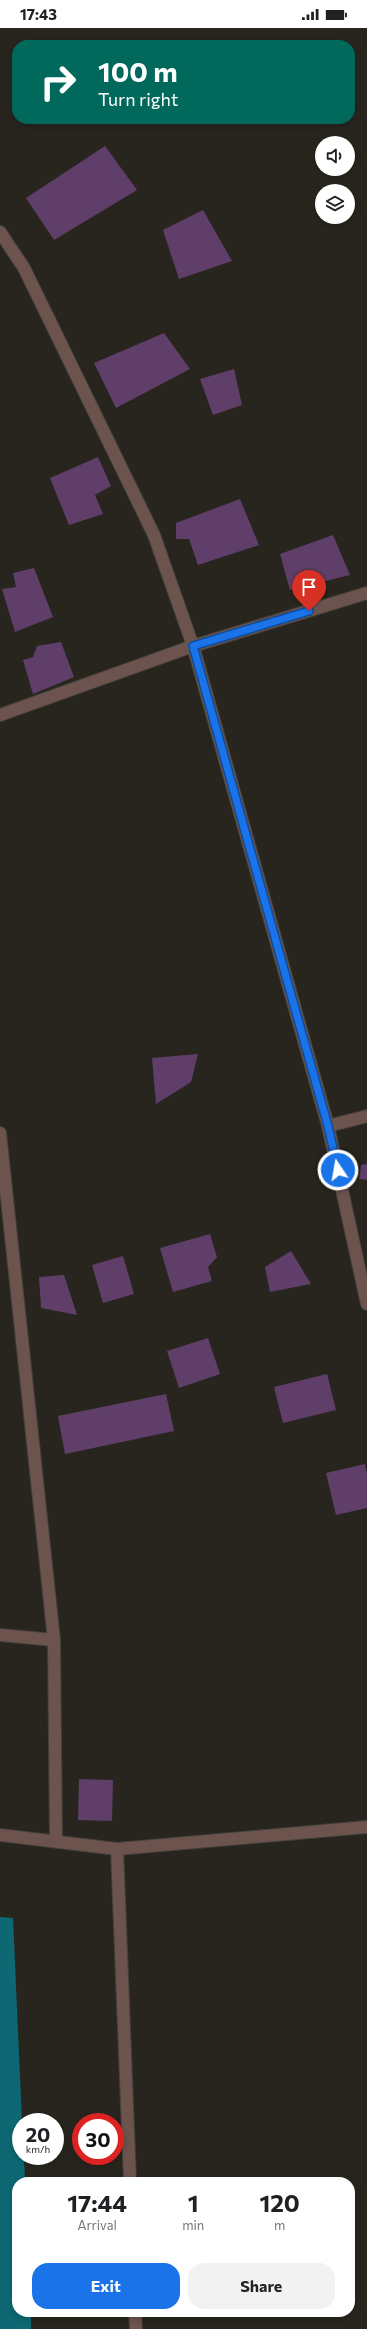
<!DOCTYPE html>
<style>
body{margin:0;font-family:Commissioner,sans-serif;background:#f2f2f2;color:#202124;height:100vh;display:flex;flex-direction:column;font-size:15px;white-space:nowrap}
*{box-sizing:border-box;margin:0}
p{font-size:13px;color:#757577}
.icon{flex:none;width:22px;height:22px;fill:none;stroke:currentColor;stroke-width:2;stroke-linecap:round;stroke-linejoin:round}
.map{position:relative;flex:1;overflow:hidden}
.panel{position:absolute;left:12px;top:2149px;width:343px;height:140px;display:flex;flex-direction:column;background:#fff;border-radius:16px;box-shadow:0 2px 6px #0003}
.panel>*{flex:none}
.hud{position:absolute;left:12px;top:12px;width:343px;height:84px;border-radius:16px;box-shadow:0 2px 6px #0003;background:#00695c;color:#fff;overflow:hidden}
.tools{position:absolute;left:315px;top:108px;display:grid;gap:8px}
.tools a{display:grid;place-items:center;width:40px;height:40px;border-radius:50%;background:#fff;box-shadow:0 2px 6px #0003;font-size:20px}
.speed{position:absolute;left:12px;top:2085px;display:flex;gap:8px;font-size:20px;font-weight:700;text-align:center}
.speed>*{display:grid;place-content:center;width:52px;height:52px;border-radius:50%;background:#fff;box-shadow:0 2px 6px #0003;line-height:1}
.speed small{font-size:10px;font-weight:400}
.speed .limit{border:6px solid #d22;background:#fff;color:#111}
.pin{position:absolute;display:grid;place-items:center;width:34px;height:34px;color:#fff;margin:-41px -17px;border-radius:50% 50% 50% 0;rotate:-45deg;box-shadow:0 0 4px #0007}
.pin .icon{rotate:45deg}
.me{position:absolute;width:44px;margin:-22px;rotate:348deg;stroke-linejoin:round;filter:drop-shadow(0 0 3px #0008)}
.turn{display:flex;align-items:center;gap:14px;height:84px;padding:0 20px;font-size:18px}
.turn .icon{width:52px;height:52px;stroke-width:2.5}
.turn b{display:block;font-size:28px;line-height:34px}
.eta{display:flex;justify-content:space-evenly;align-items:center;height:68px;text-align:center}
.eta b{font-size:24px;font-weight:700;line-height:28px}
.primary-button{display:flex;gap:8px;margin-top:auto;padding:8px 20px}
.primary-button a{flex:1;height:46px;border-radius:16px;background:#1a73e8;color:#fff;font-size:16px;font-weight:700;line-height:46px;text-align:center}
.primary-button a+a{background:#f2f2f2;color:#202124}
.status{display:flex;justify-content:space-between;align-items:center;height:28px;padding:0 20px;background:#fff;direction:ltr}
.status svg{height:11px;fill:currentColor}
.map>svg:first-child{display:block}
</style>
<div class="status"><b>17:43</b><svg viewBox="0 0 49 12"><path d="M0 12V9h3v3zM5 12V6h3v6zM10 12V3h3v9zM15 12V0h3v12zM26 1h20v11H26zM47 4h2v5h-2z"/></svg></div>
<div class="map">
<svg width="367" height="2301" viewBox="0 0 367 2301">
<rect width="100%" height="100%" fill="#28251e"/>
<path fill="#0d6873" d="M0 1889 13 1890 22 2094 21 2128H24L25 2154H17V2284H31V2301H0Z"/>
<path fill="#5f3f69" d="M105 118 137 162 54 212 26 170Z
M203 182 232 233 179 251 163 202Z
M164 305 190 341 116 380 94 335Z
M234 341 242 377 213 387 200 351Z
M98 429 111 458 95 467 103 486 69 497 50 450Z
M240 471 259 517 198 537 189 511H176V495Z
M333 507 350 547 290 562 280 526Z
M34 540 53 589 15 604 2 561 16 559 13 545Z
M61 614 74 649 33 666 23 632 33 629 37 618Z
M198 1026 191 1054 156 1076 152 1030Z
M367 1136V1152L359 1151 361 1137Z
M210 1206 217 1229 208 1239 212 1253 173 1264 160 1220Z
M291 1223 311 1256 270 1264 265 1239Z
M123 1228 134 1266 103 1275 92 1237Z
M64 1247 77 1287 41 1280 39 1249Z
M208 1310 220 1346 179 1360 167 1323Z
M327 1346 336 1382 283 1395 274 1359Z
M166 1366 174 1403 65 1426 58 1388Z
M365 1436 367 1446V1480L336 1487 326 1445Z
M79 1751 113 1752 112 1793 78 1792Z"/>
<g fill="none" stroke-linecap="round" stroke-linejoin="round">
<defs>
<path id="minor" d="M0 204 24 240 154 507 193 618 328 1098 367 1276
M0 687 193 618 367 565
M328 1098 367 1088
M0 1105 54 1612 56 1813
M0 1607 54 1612
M0 1807 117 1821 367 1799
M117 1821 130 2154
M135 2284 136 2301"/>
</defs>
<use href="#minor" stroke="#43403a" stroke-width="14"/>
<use href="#minor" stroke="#6d534e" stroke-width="12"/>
</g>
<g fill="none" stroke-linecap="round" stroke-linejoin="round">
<defs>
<path id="route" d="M309 583 193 618 328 1098 338 1142"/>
</defs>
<use href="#route" stroke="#114b97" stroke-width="10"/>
<use href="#route" stroke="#1a73e8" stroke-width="7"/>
</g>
</svg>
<div class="tools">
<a><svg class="icon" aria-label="sound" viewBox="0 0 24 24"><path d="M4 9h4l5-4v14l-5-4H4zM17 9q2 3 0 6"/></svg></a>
<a><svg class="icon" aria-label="layers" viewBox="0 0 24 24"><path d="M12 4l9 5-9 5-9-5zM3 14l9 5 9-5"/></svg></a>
</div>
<div class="speed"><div>20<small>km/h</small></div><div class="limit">30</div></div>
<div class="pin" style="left:309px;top:583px;background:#d93025"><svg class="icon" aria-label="arrive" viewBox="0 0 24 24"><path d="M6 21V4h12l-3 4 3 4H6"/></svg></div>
<svg class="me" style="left:338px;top:1142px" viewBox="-20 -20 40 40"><circle r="17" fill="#1a73e8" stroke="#fff" stroke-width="3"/><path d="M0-11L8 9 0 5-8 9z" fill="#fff"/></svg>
<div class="hud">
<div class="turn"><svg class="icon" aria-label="right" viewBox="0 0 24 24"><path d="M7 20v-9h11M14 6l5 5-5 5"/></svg><div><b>100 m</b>Turn right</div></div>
</div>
<section class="panel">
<div class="eta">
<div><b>17:44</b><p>Arrival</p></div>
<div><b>1</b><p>min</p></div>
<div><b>120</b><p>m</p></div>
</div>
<div class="primary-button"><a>Exit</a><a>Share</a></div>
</section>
</div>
